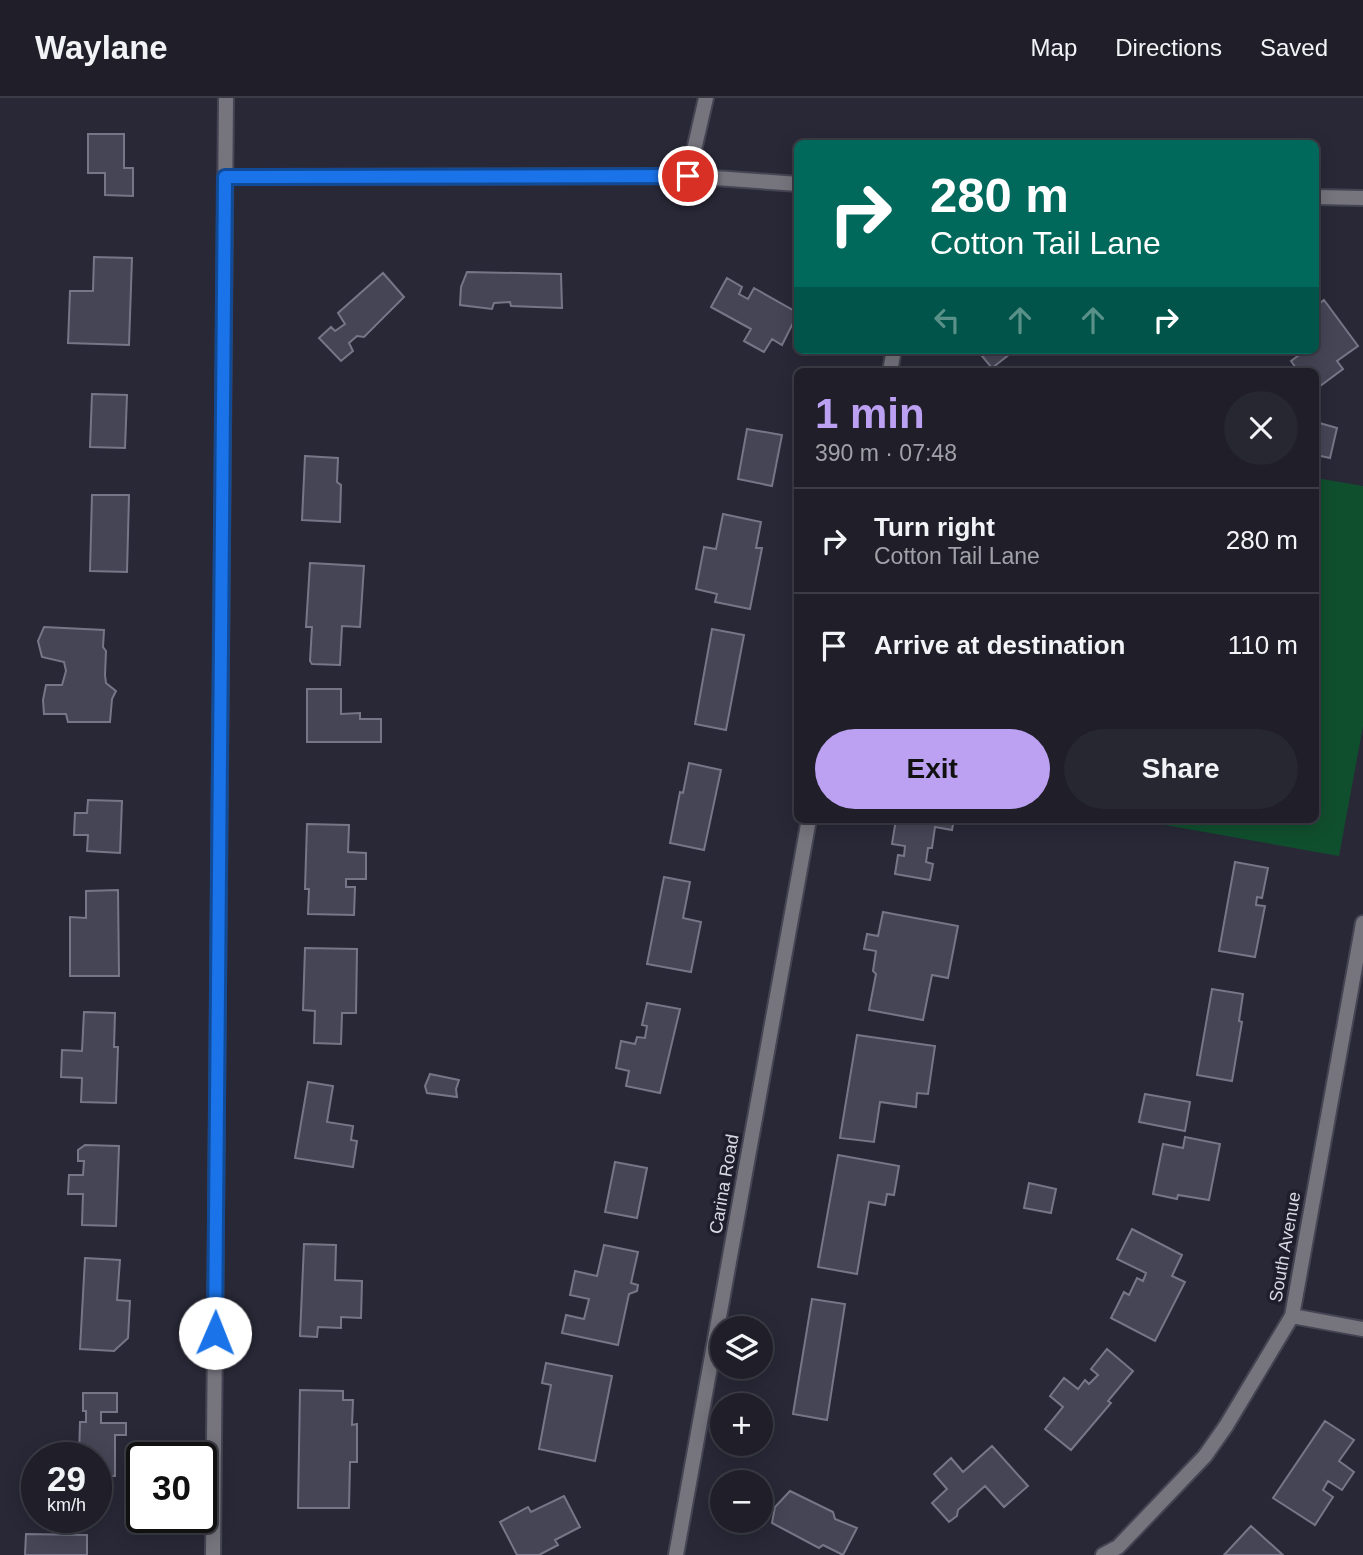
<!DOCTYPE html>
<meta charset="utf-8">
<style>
body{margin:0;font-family:Arial,sans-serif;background:#272731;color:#f1f3f6;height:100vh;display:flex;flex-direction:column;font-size:26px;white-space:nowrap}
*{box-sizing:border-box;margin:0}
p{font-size:23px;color:#a1a2a8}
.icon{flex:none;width:38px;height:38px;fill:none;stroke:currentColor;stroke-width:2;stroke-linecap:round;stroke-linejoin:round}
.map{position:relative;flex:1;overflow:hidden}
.panel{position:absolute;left:794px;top:270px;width:525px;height:455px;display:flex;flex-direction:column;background:#1f1e29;border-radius:10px;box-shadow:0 4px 18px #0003,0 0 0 2px #3c3c46}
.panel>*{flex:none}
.banner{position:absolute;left:794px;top:42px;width:525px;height:214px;border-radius:10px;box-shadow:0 4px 18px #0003,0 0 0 2px #3c3c46;background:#00695c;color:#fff;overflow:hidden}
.tools{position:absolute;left:710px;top:1218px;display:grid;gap:14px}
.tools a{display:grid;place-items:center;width:63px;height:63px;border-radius:50%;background:#1f1e29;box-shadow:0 4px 18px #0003,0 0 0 2px #3c3c46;font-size:35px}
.speed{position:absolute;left:21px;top:1344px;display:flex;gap:14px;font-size:35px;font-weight:700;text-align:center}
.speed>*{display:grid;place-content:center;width:91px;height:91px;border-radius:50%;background:#1f1e29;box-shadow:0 4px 18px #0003,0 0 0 2px #3c3c46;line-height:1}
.speed small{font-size:18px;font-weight:400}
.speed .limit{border:4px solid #111;border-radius:10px;background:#fff;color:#111}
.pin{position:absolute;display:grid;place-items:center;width:60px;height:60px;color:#fff;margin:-30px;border:4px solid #fff;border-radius:50%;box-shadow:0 2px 7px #0007}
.me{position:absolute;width:77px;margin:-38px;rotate:1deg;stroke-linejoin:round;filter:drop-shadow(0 0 5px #0008)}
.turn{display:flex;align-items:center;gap:24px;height:147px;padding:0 21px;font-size:32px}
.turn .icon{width:91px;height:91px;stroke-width:2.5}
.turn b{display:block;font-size:49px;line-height:60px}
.lanes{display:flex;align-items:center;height:66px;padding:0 21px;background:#0003;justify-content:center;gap:35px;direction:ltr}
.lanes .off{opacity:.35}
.round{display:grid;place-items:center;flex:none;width:74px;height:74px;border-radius:37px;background:#272731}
.headline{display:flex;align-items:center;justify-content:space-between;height:119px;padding:0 21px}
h1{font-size:42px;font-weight:700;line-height:52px;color:#bca0f2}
.primary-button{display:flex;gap:14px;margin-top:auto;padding:14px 21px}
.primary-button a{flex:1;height:80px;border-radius:42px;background:#bca0f2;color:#111;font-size:28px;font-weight:700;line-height:80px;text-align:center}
.primary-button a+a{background:#272731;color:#f1f3f6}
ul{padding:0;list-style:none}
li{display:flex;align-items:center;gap:21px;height:105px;padding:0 21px;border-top:2px solid #3c3c46}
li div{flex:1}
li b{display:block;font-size:26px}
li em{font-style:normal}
header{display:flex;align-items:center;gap:42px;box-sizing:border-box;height:98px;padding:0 35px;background:#1f1e29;border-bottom:2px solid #3c3c46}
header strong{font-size:33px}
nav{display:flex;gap:38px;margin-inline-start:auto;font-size:24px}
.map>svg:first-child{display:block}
</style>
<header>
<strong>Waylane</strong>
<nav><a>Map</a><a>Directions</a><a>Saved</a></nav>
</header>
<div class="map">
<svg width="1363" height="1457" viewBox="0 0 1363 1457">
<rect width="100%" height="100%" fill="#292837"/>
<path fill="#104f2e" d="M1316 380 1363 388V628L1339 758 1131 721H1316Z"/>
<path fill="#464556" stroke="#777688" stroke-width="2" d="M88 36H124V70H133V98L105 97V75H88Z
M94 159 132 160 129 247 68 245 70 193H93Z
M467 174 561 176 562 210 511 208 510 204 494 205 492 211 460 207 461 189Z
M383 175 404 199 364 239 357 238 349 245 353 253 341 263 319 240 331 229 335 233 345 226 338 215Z
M727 180 742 189 739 196 748 201 754 190 798 215 782 247 772 241 764 254 744 243 751 231 711 209Z
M1324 202 1358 248 1337 263 1343 271 1316 291V273H1298L1291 263 1306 252H1316V208Z
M977 252H1015L992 270Z
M92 296 127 297 125 350 90 349Z
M1316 324 1337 330 1330 360 1316 357Z
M747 331 782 337 772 388 738 381Z
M305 358 338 360 337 384 341 387 340 424 302 422Z
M92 397H129L127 474 90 473Z
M723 416 761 424 756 450H762L750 511 715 504 717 496 696 491 704 449 716 451Z
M310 465 364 468 360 529 342 528 340 567 312 566 310 563 312 529H306Z
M44 529 104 532 103 549 106 553 105 577 106 585 116 593 112 601 110 624H68L66 616H44L43 602 46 587H62L66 573 64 564 42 559 38 543Z
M712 531 744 537 726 632 695 626Z
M307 591H341V616L360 615V621H381V644H307Z
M689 665 721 672 704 752 670 745 680 694 683 695Z
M88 702 122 703 120 755 87 753 88 737H74L75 715H87Z
M896 721H954L952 732 935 729 932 750H928L926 764 933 766 930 782 895 776 898 757 904 758 905 748 892 746Z
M307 726 349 727 348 754 366 755V781H346V789H355L354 817 308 816 309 791H305Z
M1235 764 1268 770 1262 800 1257 799 1256 807 1265 808 1255 859 1219 853Z
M664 779 690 784 683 820 701 824 691 874 647 866Z
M118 792 119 878H70V819L86 820V793Z
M883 814 958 828 948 880 932 877 923 922 869 912 876 876 873 873 876 853 864 851 867 836 878 838Z
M305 850 357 851 356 915H342L341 946 314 945 315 913 303 912Z
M1212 891 1243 896 1239 923 1242 924 1232 983 1197 977Z
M647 905 680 911 660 995 626 988 629 973 616 970 621 943 635 946 637 939 645 940 647 928 642 927Z
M84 914 115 915 114 949H118L116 1005 81 1004 82 980 61 979 62 952 82 953Z
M857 937 935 948 928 996 917 995 916 1009 880 1004 874 1044 840 1040Z
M430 976 459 982 456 991 457 999 427 995 425 988Z
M308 984 333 988 327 1024 353 1028 351 1042 357 1043 353 1069 295 1060Z
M1145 996 1190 1004 1185 1033 1139 1024Z
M1185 1039 1220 1046 1209 1102 1178 1097 1177 1101 1153 1096 1163 1046 1183 1050Z
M85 1047 119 1048 116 1128 82 1127 83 1096H68L69 1077H83L84 1063H78V1052Z
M838 1057 899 1068 894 1097 887 1096 885 1107 869 1104 857 1176 818 1169Z
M615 1064 647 1070 637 1120 605 1114Z
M1029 1085 1056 1091 1051 1115 1024 1110Z
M1132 1131 1182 1157 1172 1178 1185 1184 1155 1243 1111 1220 1124 1194 1129 1197 1137 1180 1143 1183 1146 1175 1117 1161Z
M304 1146 336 1147 335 1182 362 1183 361 1220 341 1219V1230L318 1229 317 1239 300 1238Z
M604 1147 638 1154 631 1185 638 1187 637 1193 629 1196 618 1247 562 1235 566 1217 584 1221 589 1201 570 1197 575 1173 597 1178Z
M85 1160 120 1162 117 1202 130 1203 128 1240 114 1253 80 1251Z
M812 1201 845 1206 827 1322 793 1316Z
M1107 1251 1133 1273 1108 1303 1111 1305 1071 1352 1045 1331 1063 1309 1050 1298 1064 1280 1078 1291 1085 1282 1089 1286 1098 1277 1091 1271Z
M546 1265 612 1278 595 1363 539 1351 551 1287 542 1285Z
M300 1292 343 1293V1302H353L352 1327 357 1326V1364H350L349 1410H298Z
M83 1295H117V1314H101V1325H126V1337H115V1378H96V1360H79L80 1324H86V1313H83Z
M1325 1323 1354 1342 1339 1363 1354 1374 1342 1392 1328 1383 1323 1392 1333 1399 1315 1427 1273 1400Z
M992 1348 1028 1388 1004 1409 985 1388 958 1412 957 1418 949 1424 932 1405 947 1391 934 1376 951 1360 963 1374Z
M790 1393 833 1414 835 1421 857 1430 843 1457 823 1447 819 1450 772 1425 775 1409Z
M564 1398 580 1429 555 1442 558 1447 539 1457H517L500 1424 528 1409 531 1414Z
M1251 1428 1283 1457H1224Z
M26 1436 87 1437V1457H25Z"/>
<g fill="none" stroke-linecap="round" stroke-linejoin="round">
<defs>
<path id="street" d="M688 78 706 0
M225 79 688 78 798 86
M1316 99 1363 100
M890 273 894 252
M1292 1218 1363 1231
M213 1457 226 0
M676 1457 809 721
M1103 1457 1118 1449 1205 1358 1226 1328 1292 1218 1363 825"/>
</defs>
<use href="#street" stroke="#454453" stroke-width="18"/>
<use href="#street" stroke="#76757e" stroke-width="14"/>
</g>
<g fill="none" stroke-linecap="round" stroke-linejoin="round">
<defs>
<path id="route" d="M215 1235 225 79 688 78"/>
</defs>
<use href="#route" stroke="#114b97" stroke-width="18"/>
<use href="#route" stroke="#1a73e8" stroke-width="12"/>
</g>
<g text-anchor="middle" stroke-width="7" stroke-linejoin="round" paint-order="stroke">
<g font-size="18" fill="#d9d9e3" stroke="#1f1e2d">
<text transform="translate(724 1086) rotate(-80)" y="6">Carina Road</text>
<text transform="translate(1285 1149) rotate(-80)" y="6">South Avenue</text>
</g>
</g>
</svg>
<div class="tools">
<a><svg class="icon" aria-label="layers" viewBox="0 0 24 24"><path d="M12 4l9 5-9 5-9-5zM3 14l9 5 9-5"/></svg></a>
<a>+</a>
<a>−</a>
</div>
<div class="speed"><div>29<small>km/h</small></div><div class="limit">30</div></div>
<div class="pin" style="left:688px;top:78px;background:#d93025"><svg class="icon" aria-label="arrive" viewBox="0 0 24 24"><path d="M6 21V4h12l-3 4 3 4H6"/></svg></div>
<svg class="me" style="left:215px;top:1235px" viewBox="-20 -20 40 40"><circle r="19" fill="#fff"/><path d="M0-13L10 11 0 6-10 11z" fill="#1a73e8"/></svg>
<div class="banner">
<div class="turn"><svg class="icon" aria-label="right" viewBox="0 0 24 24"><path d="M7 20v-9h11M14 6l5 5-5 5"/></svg><div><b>280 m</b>Cotton Tail Lane</div></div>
<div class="lanes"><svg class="icon off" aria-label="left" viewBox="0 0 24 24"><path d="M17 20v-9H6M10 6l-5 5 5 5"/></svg><svg class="icon off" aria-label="ahead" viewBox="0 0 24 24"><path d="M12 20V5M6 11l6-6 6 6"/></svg><svg class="icon off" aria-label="ahead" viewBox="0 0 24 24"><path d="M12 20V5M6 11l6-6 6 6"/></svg><svg class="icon" aria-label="right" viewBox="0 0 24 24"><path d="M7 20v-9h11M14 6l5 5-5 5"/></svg></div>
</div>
<section class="panel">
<div class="headline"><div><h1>1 min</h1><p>390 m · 07:48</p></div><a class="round"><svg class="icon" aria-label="close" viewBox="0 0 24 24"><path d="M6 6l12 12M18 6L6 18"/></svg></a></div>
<ul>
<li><svg class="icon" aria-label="right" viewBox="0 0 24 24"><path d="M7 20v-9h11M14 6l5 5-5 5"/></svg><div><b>Turn right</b><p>Cotton Tail Lane</p></div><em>280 m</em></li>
<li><svg class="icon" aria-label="arrive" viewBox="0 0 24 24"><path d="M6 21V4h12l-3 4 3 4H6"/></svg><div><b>Arrive at destination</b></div><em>110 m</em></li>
</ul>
<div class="primary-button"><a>Exit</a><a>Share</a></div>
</section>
</div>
